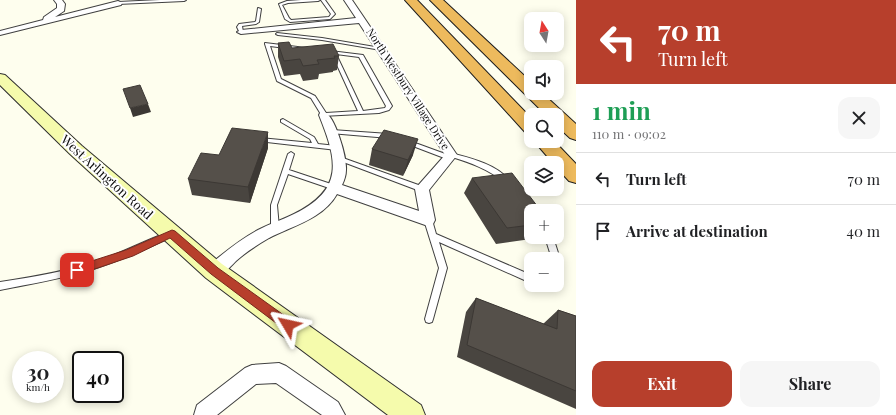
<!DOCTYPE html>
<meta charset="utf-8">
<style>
body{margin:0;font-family:"Playfair Display",serif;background:#f6f6f6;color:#202124;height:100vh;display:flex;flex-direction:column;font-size:15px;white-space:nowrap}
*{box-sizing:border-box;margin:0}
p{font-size:13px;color:#757577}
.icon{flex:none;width:22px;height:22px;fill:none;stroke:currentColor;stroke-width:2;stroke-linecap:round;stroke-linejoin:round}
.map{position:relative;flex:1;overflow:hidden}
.panel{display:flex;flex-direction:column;background:#fff;width:320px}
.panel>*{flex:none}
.guide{background:#b73f2c;color:#fff;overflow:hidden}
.needle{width:26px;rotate:349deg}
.buttons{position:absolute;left:524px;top:12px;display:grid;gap:8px}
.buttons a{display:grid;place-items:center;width:40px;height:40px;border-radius:8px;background:#fff;box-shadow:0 2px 10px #0003;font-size:20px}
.speed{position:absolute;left:12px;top:351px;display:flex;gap:8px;font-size:20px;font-weight:700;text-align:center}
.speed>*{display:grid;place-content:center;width:52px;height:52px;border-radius:50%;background:#fff;box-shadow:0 2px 10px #0003;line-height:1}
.speed small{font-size:10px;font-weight:400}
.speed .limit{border:2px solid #111;border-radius:6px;background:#fff;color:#111}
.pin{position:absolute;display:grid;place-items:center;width:34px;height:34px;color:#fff;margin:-17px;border-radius:8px;box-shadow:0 2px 6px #0006}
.me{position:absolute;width:44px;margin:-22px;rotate:306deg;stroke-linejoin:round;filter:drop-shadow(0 0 3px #0008)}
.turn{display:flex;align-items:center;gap:14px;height:84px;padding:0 16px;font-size:18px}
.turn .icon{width:52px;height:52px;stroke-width:2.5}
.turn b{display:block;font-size:28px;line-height:34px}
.round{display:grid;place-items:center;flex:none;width:42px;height:42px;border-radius:12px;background:#f6f6f6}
.headline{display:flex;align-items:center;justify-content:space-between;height:68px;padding:0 16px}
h1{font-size:24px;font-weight:700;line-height:30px;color:#1e9e55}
.action{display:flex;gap:8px;margin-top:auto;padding:8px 16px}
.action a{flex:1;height:46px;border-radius:12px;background:#b73f2c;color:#fff;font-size:16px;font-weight:700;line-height:46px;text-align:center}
.action a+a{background:#f6f6f6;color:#202124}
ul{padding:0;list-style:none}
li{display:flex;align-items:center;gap:12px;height:52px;padding:0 16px;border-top:1px solid #e0e0e0}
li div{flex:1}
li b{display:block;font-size:15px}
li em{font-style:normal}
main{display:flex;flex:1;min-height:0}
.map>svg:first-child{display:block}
</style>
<main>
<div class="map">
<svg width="576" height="415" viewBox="0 0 576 415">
<rect width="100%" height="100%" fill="#fefeee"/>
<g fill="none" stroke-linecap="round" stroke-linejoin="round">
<defs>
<path id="lane" d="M160 0H186L184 1 118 4 116 3 118 2Z
M301 0H320L318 1 288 3 282 5 289 18 291 20 329 17 331 14 321 0H325L335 14 330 19 290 22 285 19 279 4 287 1Z
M258 8 261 9 259 22 256 24 242 26 243 32 240 33 237 27 239 24 255 22 256 21Z
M277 33 322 38 381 48 383 49 381 50 322 40 278 35 276 34Z
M265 43 363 55 392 106 389 110 379 113 322 116 311 98 277 81 265 44ZM270 46 332 54 358 111 326 113 315 96 281 79ZM336 54 359 57 386 106 385 108 363 111Z
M283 119 314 137 318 144 337 146 340 148 337 150 258 141 257 140 260 138 312 143 310 139 281 122V120Z
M332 130 389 134 392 136 389 138 330 133V131Z
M407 140 448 155 449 154 451 153C470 158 496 164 509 180L506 182H504C488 169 471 163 452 157L451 159H447L405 143 404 142Z
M291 152 294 154 289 170 337 186 338 188 335 190 288 174 277 205 279 228 278 230H272L271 228V205L288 154Z
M340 157 424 187 425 189 422 191H420L338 160 337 159 338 158Z
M428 217 431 218 432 220 436 234 531 275V283L439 242 447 268 433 319 432 322 429 323 426 322 425 319 439 268 424 220 425 218Z
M169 232 172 233 173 235 172 237C145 249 118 262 90 270 60 279 30 284 0 290V282C34 277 69 271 101 260 124 252 146 240 169 232Z
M545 237H553L560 259 559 261C562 264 562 270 560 273L557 274V259H552Z"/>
<path id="street" d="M54 0H62L65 4 64 11 55 17 118 1 122 3 121 5 0 35V31L43 20 44 17 57 8V4Z
M344 0H352L457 155 429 190 435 220 433 224 428 226 337 194C323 219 292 226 269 238 257 245 246 252 236 261 228 269 220 280 208 276L206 271 208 266C224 253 239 240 258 230 269 224 282 220 294 214 345 189 337 160 319 115L320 113 324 112C335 115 347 158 346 170 346 175 344 181 342 185L419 211 415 189 445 155 359 23 241 34 237 32 241 30 356 18Z
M279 363 286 366 338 402 345 415H322L276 383 256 384 217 415H194L197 405 245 368 252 365Z"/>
<path id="secondary" d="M0 74 5 75 82 146 222 264 421 405 425 415H388L206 278 70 154 0 85Z"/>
<path id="highway" d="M405 0H417L531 118V133L525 132Z
M430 0H443L531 82V93H542L576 124V140L570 138 557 126V115H546Z
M534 141H554L576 164V183L569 181 557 168V163H553Z"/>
</defs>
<use href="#lane" stroke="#404040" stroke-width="2"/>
<use href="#street" stroke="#404040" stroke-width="2"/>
<use href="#secondary" stroke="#2f2f2f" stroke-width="2"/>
<use href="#highway" stroke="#1e1e1e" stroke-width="2"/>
<use href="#lane" fill="#fff" fill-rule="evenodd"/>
<use href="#street" fill="#fff" fill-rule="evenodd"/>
<use href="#secondary" fill="#f5fbac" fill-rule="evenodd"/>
<use href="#highway" fill="#edba5d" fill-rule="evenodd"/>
</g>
<path fill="#494540" d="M278 43 292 48 339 56 337 70 333 71V72L319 74 318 79 303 81 300 74 284 76 278 57Z
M268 148 250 203 192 195 188 179 219 155Z
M372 149 413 155 403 176 369 165Z
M472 178 531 211V237H539L538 238 496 244 464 193Z
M476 298 543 324 558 310 576 316V409L457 357 466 312Z"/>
<path fill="#3c3834" d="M148 104 151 112 133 117 130 108Z
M268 132V148L250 203 248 187Z
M418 139 413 155 403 176 408 160Z"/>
<path fill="#55504a" stroke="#3c3834" d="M289 42 292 48 333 44 339 56H334L335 58 317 60 319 64 303 66 300 59 284 61 278 43Z
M140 85 148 104 130 108 123 89Z
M232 128 268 132 248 187 188 179 201 153 219 155Z
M384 130 418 139 408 160 372 149Z
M512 173 541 211H531V225L507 228 472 178Z
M476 298 557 329 558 310 576 316V391L467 345Z"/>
<path fill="#b73f2c" stroke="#77291d" d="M172 230 175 231 218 268 292 321 294 325 292 329 288 330 284 329 211 274 170 238 133 256 77 275 73 273 71 270 73 267 126 250Z"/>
<g text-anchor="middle" stroke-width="4" stroke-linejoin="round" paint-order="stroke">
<g font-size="11" fill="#0d0d0d" stroke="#fff">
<text transform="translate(408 89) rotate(57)" y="4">North Westbury Village Drive</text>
</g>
<g font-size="13" fill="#0d0d0d" stroke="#fff">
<text transform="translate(107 177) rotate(42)" y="5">West Arlington Road</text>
</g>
</g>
</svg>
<div class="buttons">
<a><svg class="needle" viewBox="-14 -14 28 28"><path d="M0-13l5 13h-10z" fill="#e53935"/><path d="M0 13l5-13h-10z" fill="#757577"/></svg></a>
<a><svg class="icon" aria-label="sound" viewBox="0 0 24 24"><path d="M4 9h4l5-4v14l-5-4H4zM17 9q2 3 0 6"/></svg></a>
<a><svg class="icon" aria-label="search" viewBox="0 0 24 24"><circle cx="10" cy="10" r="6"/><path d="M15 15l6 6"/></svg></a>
<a><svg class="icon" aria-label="layers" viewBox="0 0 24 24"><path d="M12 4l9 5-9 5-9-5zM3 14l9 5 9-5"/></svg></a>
<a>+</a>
<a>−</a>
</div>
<div class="speed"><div>30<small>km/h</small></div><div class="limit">40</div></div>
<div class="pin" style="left:77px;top:270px;background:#d93025"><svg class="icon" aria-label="arrive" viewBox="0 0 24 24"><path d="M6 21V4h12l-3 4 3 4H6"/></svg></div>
<svg class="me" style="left:288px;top:325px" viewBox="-20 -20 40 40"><path d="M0-17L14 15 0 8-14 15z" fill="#b73f2c" stroke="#fff" stroke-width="4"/></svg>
</div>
<section class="panel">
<div class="guide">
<div class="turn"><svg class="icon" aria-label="left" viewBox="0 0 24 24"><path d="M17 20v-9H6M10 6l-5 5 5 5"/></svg><div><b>70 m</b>Turn left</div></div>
</div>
<div class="headline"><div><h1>1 min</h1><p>110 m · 09:02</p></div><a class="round"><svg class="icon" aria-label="close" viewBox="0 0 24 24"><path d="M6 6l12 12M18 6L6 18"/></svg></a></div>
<ul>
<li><svg class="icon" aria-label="left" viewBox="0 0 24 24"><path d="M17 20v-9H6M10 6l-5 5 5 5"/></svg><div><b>Turn left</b></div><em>70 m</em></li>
<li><svg class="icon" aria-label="arrive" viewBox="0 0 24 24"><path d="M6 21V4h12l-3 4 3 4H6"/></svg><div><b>Arrive at destination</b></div><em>40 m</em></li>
</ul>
<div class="action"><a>Exit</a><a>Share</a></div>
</section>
</main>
